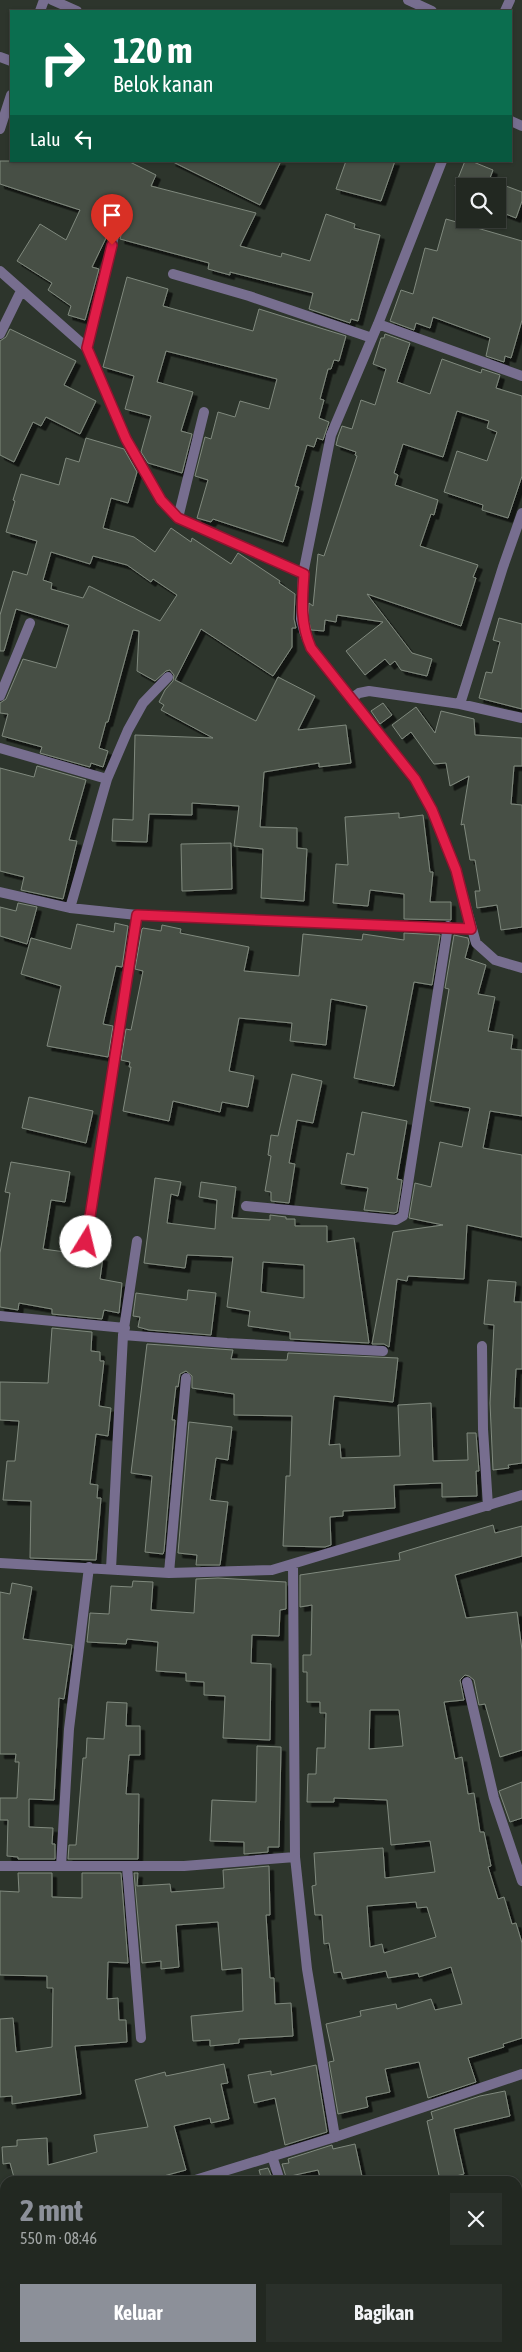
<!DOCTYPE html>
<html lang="id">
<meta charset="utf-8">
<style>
body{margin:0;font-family:"Asap Condensed",sans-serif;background:#2a302a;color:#f1f3f6;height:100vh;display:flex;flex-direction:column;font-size:19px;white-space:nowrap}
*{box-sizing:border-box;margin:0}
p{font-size:16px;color:#a2a6a5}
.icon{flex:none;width:28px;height:28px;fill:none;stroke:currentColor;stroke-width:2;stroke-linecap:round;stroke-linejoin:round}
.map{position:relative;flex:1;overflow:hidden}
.drawer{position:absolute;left:0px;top:2176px;width:522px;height:176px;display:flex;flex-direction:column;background:#222821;border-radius:15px 15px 0 0;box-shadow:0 1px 4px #0004,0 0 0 1px #3f443f}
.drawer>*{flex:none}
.guide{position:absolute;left:10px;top:10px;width:502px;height:152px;border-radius:0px;box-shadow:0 1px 4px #0004,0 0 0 1px #3f443f;background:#0b6e4f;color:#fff;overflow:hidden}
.controls{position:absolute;left:456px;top:178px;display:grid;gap:10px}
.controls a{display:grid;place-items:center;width:50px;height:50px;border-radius:0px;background:#222821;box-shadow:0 1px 4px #0004,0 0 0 1px #3f443f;font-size:25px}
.pin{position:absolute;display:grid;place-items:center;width:42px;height:42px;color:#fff;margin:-51px -21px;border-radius:50% 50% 50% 0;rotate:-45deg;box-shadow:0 0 5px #0007}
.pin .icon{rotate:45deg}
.me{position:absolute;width:55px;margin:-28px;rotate:9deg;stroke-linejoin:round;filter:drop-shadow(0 0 4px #0008)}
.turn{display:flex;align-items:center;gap:18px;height:105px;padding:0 20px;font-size:22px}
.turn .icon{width:65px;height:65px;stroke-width:2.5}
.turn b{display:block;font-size:35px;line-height:42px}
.then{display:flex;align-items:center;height:48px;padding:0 20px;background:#0003;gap:10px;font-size:19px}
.round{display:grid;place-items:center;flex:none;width:52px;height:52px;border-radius:0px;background:#2a302a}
.headline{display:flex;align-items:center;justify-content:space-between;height:85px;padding:0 20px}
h1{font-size:30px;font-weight:700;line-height:38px;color:#8c9099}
.button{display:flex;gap:10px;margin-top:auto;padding:10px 20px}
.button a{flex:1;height:58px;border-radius:0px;background:#8c9099;color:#fff;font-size:20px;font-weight:700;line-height:58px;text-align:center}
.button a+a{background:#2a302a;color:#f1f3f6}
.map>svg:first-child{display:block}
</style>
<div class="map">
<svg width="522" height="2352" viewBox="0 0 522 2352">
<defs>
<filter id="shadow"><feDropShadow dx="4.5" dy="4.5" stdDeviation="0" flood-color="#0009"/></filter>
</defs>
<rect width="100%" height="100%" fill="#2d352c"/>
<path fill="#475045" stroke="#80897e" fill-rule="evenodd" filter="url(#shadow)" d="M0 161H128L156 175 151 186 256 213 240 246 281 257 282 253 310 261 326 214 355 224 354 228 380 235 358 321 351 319 350 323 309 309 313 293 230 272V275L208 269 209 263 120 239 127 212 125 206 121 204 113 209 107 236 92 267 99 269 85 320 68 315 71 306 48 290 52 283 17 261 40 224 66 240 80 210 0 184Z
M171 161H281L260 205Z
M346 161H395L381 201 336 189Z
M465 161H471L493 170 487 186H455Z
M498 183 522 192V201L516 218 498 211Z
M446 219 522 241V320L511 358 505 356 504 362 486 356 490 338 433 317 430 328 416 323 414 330 390 321 401 290 413 294 425 248 437 251Z
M127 277 168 289 163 306 253 331 259 309 346 336 339 361 334 360 331 369H328L320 399 324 400 319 418 329 422 323 440 317 438 314 447 307 445 295 486 299 487 283 542 213 519 211 522 197 518 208 480 195 476 205 437 211 439 218 412 235 417 240 401 269 409 277 379 166 351 157 382 193 392 181 431 192 434 182 473 148 463 141 452 151 416 125 409 134 376 103 367Z
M10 329 76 361 64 385 96 401 80 434 46 417 41 426 33 422 14 462 0 455V341L6 337Z
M385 334 410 343 397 382 430 394 442 359 481 373 482 369 500 375 496 388 522 396V476L508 518 482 510 483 505 444 492 457 451 487 461 497 432 487 428 489 421 457 411 443 457 403 444 394 473 398 475 395 485 438 500 434 515 431 514 420 546 478 565 473 577 476 578 461 626 367 594 412 653 432 659 427 676 401 670 395 661 390 665 385 659 365 675 346 651 383 622 337 615 336 622 325 620 324 631 311 630 308 618 309 603 313 606 318 554 324 556 357 456 355 455 356 452 336 445 338 437 342 426 352 429 361 400 375 405 386 369 373 364 381 338H384Z
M86 438 124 449 137 472 128 503 111 498 103 528 134 537 155 552 171 528 191 542 192 538 231 564 238 553 280 581 279 583 295 594 294 619 296 628H292V647L273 676 201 629 175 680 256 721 278 677 315 696 298 730 346 725 351 763 319 767V763L264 772 260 827 297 828V848L307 849 304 901 261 898 263 849 234 846 239 806 192 803V815L149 814 147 842 112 841 113 819 133 820 135 735 213 738 161 710 164 705 159 702 165 690 173 681 174 675 170 670 166 671 155 681 137 671 139 631 133 630 108 722H106L99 748 108 751 103 767 91 763 90 767 40 753 42 747 2 736 8 714 0 713V703L6 699 23 659 56 668 69 625 16 609 4 651H0V615L13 571 27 575 37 541 6 532 15 501 13 500 21 474 59 485 66 458 79 462ZM51 552 90 564 93 556 127 565 151 582 153 579 177 595 160 621 89 586 83 598 51 589 52 583 43 580Z
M499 618 522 624V709L479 698 486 672 492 673 500 642 493 640Z
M383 703 392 715 380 724 371 711Z
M416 707 435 733 441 711 474 719 475 735 522 738V766H514L511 804 522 805V927L501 930 497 905 477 908 475 891H480L475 860H470L464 824 461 825 469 776 450 786 446 763 434 764 411 732 402 739 392 725Z
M37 766 86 780 69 840 77 841 63 899 21 890 24 877 0 871V768L34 777Z
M399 813V818L423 815 430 872H433L430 902H451V920L404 919V894L370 890 368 906 333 903 336 864 348 865 345 817Z
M231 843 232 889 182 891 181 844Z
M18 903 37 907 27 944 0 936V907L16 911Z
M115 923 128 926 122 967 116 966 103 1024 113 1026 108 1057 47 1046 61 986 21 974 31 938 71 949 77 924 114 932Z
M162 925 181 929 180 933 249 947 244 971 299 976 303 934 362 940 363 934 404 940V933L440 935 432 985 414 982 394 1086 354 1078 367 1006 331 999 326 1045 290 1041 292 1023 239 1018 229 1071 254 1076 248 1107 222 1102 220 1112 173 1101 169 1121 123 1111 131 1067H129L130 1062 121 1060 126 1029 131 1030 143 971 135 969 142 929 143 928 161 931Z
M454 935 468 938 469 943 465 958 486 965 478 994 495 997 488 1031 513 1035 511 1049 522 1050V1116L490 1111 483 1148 522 1155V1237L467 1225 464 1279 408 1276 407 1281 397 1279 389 1347 384 1344H372L393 1232 443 1225 409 1218 415 1183 431 1187 440 1142 462 1147 470 1108 430 1101 449 989 445 988Z
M292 1074 322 1081 313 1123 297 1120 289 1163 295 1164 289 1203 271 1201V1192L265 1191 271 1156 268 1155 271 1135 278 1136Z
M29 1097 93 1111 86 1143 22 1128Z
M362 1112 407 1121 397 1179 402 1180 397 1212 394 1213 364 1210 368 1188 341 1184 347 1153 354 1155Z
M11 1162 70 1172 65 1202 51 1200 43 1249 103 1257 100 1279 122 1283 119 1313 104 1310 102 1319 52 1314V1309L19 1303 18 1310 0 1307V1253L10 1193 5 1192Z
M155 1178 181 1182 178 1196 171 1194 167 1223 215 1229 217 1200 199 1197 201 1182 236 1187 232 1218 270 1220V1215L286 1217V1219H295V1226H327V1242L354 1238 369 1343 290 1339V1332L248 1326 250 1311 227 1307 233 1257 187 1255 185 1268 144 1263ZM263 1262 304 1265V1298L261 1292Z
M488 1280 516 1282 514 1302H522V1369H516L514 1408H522V1463L508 1465 509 1468 493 1470 490 1403 494 1325 484 1324Z
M188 1290 216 1293 211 1335 149 1330 138 1327 140 1317 133 1316 136 1293 187 1300Z
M52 1328 92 1332 91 1351 100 1352V1361H104L99 1406 111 1408 108 1436 96 1434 90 1484 98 1485 97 1498H101L96 1560 30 1558 31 1501 3 1500 7 1461H15L19 1421 0 1420V1382L48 1383Z
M147 1344 233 1350 231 1359 287 1360 288 1353 398 1358 393 1402 334 1396 329 1445 340 1444 341 1458 400 1456 398 1405 431 1403 433 1461 468 1460 467 1433H476L479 1471H476L477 1496 442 1497V1483L394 1485 395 1508 343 1511V1516L330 1517 331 1545 325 1547 283 1546 286 1476H290L292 1416 234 1415V1394L192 1388V1376L186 1371 180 1374 178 1387 176 1386 172 1420H175L164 1551 163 1554 145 1552 152 1476 131 1473Z
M189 1422 232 1427 228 1460 216 1458 210 1500 228 1502 220 1565H196L197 1555 178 1553Z
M493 1525 495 1533 522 1526V1556L455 1575 466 1618 517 1612 522 1650V1750L500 1757 485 1704 479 1705 474 1680 469 1676 465 1675 460 1680 464 1700 444 1702 455 1759 462 1757 468 1794 474 1793 480 1832H484L491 1866 488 1867 498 1899 504 1897 512 1924 516 1923 522 1943V2038L503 2044 504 2047 468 2058 476 2082 428 2098 419 2062 385 2069 390 2092 366 2097 368 2107 338 2114 329 2062 334 2061 326 2024 361 2016 360 2011 396 2004 397 2009 431 1999 435 2010 462 2004 451 1967 419 1977 418 1973 388 1978 386 1971 343 1979 341 1972 334 1973 329 1943 324 1944 322 1915H315L312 1886 316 1885 314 1853 383 1848 385 1878 435 1872 430 1841 391 1845 387 1800 334 1798V1802H307L308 1774H316L317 1748H325L326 1713H320V1702H307V1672H303V1655H311L312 1605 300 1607V1575L400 1560 399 1553ZM370 1710H399L403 1746 369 1749ZM416 1902 417 1908 427 1907 436 1937 384 1953 382 1944 370 1947 367 1906Z
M218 1578 286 1582V1609L280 1610 279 1636 252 1635 251 1663 271 1664 270 1740 223 1738 225 1696 204 1695V1682L186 1681V1673L156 1671 158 1642 127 1639 126 1644 87 1642 90 1613 109 1614 111 1586 132 1587 133 1581 153 1582 151 1610 194 1613 196 1579Z
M12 1583 32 1587 23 1639 72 1645 64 1699 59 1698 54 1800 29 1799V1827L53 1828 52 1844H55V1859H18V1857L7 1856 8 1820H0V1798H17L19 1762H15L16 1754H0V1592L10 1594Z
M107 1702 127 1703 126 1726H140V1755H129L126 1794H139L138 1859H68L69 1845H76L83 1758H86L87 1738 104 1739Z
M257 1746 281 1747 279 1847H268V1852L244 1854V1842L210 1841 212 1800 256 1802Z
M522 1782V1818L510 1822 499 1791Z
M269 1866 270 1915H266L270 1978H274L275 2004 291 2003 293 2036 239 2039V2043L210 2046V2040L193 2041 191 2016 243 2011 242 1968 222 1970 218 1922 176 1925 179 1967 161 1969V1961L142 1963 134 1873H138L137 1886 170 1884 171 1892 224 1888 223 1870Z
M18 1873H52V1897L82 1898V1873H121L128 1963 108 1962 107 1999 118 1998 119 2020H126L127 2042 75 2046 81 2094 12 2104V2096L0 2097V2019L13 2018 16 2052 52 2047 53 1988H47V1976L0 1975V1891L19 1892Z
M224 2064 228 2083 221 2084 229 2119 211 2123 210 2118 174 2126 186 2170 145 2181H135V2176L94 2181H15L10 2163 3 2164 2 2147 17 2146V2140L47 2138 48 2165 97 2152 94 2135 148 2127 135 2080 165 2072 166 2076Z
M316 2065 327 2132 285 2145 275 2098 254 2103 248 2075 271 2071V2075Z
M505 2091 510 2116 454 2129 464 2174 440 2180 427 2121 433 2119 431 2112 480 2096Z
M355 2144 363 2181H321L318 2170 286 2177 282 2164 289 2163 288 2159 332 2145 333 2149Z
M268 2168 273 2180 262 2181 259 2170Z"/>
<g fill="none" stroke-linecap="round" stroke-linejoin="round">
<path stroke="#776e8f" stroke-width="10" d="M52 0 77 11
M408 0 432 11
M40 11 44 0
M505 11 510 0
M0 57 11 61
M511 121 522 126
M0 129 11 95
M442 161 378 324 331 435 303 574 301 619 304 631 311 648 415 779 432 810 456 870 476 943 495 960 522 968
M0 271 87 348 126 439 161 500 178 518 303 574
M173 274 249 296 372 338
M378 324 522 376
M0 334 21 291
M87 348 120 211
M178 518 204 412
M0 696 30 623
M352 698 359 693 369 691 460 704 503 567 522 513
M460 704 522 718
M0 748 107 779
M0 892 70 908 137 915 471 929
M70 908 107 779 128 730 143 703 168 677
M246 1206 396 1220 403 1216 448 926
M86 1242 137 915
M0 1316 125 1328
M123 1335 227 1343 383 1351
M482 1346 483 1429 488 1506
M0 1563 169 1573 272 1570 522 1495
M293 1565 295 1857 307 1969 335 2137
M111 1569 123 1335 137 1241
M169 1573 186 1378
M467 1682 494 1798 522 1881
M0 1866H184L295 1857
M61 1866 69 1729 89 1567
M127 1866 141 2038
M272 2156 280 2181
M0 2194 5 2221
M338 2348 340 2352
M352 2352 363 2348"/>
<path stroke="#776e8f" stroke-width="10" d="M192 2181 335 2137 522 2074
M0 2243 5 2242"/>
</g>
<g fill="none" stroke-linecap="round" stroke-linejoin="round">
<defs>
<path id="route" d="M86 1242 137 915 471 929 456 870 432 810 415 779 311 648C300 623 302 601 304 574L178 518 161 500 126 439 87 348 112 245"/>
</defs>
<use href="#route" stroke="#92132f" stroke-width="12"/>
<use href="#route" stroke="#e11d48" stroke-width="9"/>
</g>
</svg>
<div class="controls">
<a><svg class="icon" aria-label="search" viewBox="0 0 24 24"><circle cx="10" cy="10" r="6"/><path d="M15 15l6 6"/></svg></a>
</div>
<div class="pin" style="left:112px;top:245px;background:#d93025"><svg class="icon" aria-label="arrive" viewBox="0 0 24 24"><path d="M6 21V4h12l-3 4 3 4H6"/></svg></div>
<svg class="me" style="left:86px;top:1242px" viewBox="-20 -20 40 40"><circle r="19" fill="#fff"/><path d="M0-13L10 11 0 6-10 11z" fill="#e11d48"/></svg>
<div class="guide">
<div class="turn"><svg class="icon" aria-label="right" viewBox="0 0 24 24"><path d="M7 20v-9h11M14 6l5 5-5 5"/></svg><div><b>120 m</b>Belok kanan</div></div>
<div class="then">Lalu<svg class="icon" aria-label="left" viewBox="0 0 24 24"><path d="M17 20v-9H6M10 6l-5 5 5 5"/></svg></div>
</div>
<section class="drawer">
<div class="headline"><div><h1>2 mnt</h1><p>550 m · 08:46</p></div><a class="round"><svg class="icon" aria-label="close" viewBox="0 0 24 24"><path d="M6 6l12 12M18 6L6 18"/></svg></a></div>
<div class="button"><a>Keluar</a><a>Bagikan</a></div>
</section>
</div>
